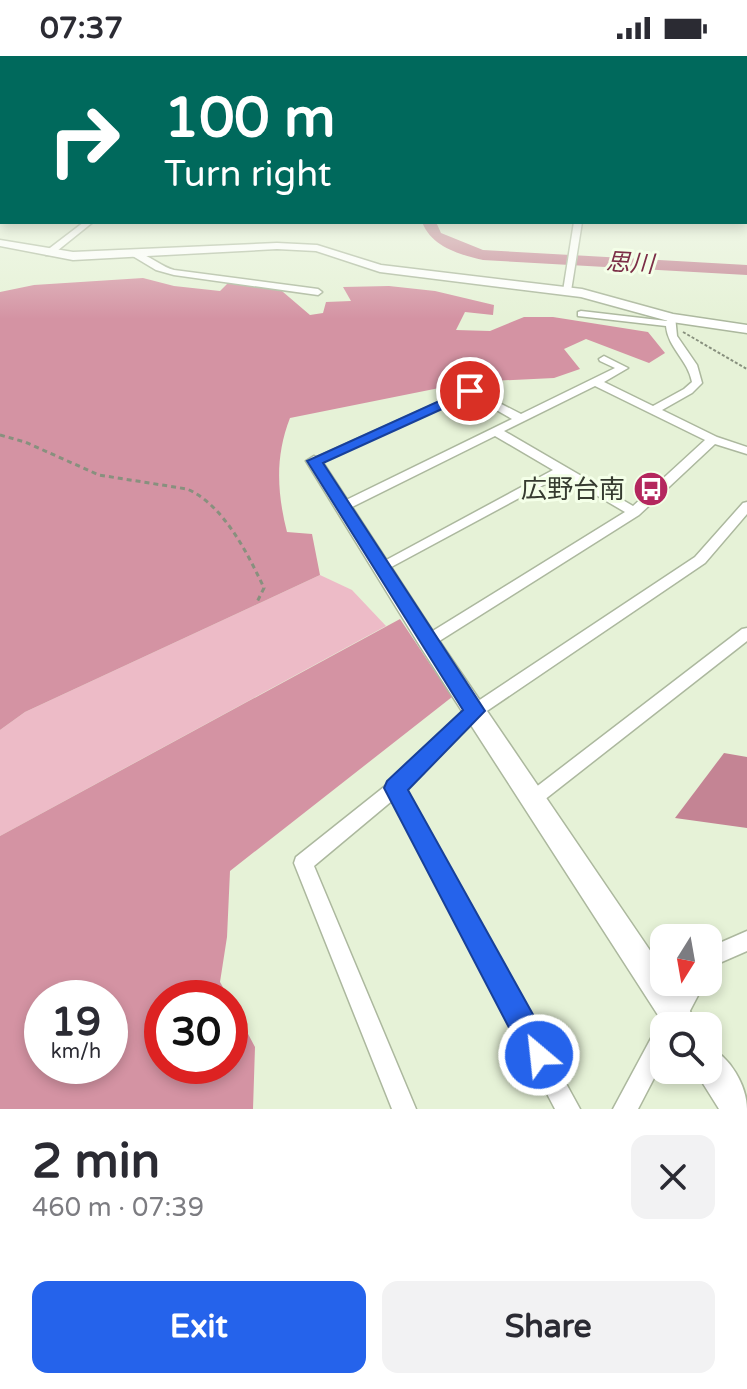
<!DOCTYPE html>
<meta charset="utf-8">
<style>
body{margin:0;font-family:"Varela Round","Noto Sans JP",sans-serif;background:#f2f2f3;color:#2b2b33;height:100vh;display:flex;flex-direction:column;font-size:30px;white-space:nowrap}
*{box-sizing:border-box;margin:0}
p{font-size:26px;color:#7c7c81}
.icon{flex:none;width:44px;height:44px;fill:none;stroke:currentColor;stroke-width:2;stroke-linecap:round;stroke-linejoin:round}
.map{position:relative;height:1053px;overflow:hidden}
.details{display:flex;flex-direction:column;background:#fff;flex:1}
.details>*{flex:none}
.guide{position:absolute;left:0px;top:0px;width:748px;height:168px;box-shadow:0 4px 12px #0003;background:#00695c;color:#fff;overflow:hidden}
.needle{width:52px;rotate:191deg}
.fabs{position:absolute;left:650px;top:868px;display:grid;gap:16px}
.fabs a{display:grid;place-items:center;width:72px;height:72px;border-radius:16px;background:#fff;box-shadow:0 4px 12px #0003;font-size:40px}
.speed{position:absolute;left:24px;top:924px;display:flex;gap:16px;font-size:40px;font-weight:700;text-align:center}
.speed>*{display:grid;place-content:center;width:104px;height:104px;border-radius:50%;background:#fff;box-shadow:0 4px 12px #0003;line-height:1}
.speed small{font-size:20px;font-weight:400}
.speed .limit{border:12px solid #d22;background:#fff;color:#111}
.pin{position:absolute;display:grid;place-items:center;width:68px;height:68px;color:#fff;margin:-34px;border:4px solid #fff;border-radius:50%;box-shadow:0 2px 8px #0007}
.me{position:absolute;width:88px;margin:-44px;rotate:332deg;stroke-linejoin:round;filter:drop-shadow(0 0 6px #0008)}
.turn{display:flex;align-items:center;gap:28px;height:168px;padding:0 32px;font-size:36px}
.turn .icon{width:104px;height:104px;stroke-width:2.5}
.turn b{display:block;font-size:56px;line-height:68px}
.round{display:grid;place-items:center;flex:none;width:84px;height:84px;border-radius:16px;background:#f2f2f3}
.summary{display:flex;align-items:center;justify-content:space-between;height:136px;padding:0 32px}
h1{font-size:48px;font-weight:700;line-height:60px}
.cta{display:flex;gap:16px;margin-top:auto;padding:16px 32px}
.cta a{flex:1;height:92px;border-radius:16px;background:#2563eb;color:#fff;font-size:32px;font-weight:700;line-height:92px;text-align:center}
.cta a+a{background:#f2f2f3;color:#2b2b33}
.status{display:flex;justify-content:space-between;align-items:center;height:56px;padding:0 40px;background:#fff;direction:ltr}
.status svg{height:22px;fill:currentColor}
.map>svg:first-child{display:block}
</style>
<div class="status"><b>07:37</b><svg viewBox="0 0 49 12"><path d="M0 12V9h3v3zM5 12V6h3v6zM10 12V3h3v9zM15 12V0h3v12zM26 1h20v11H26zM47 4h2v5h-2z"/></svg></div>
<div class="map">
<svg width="747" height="1053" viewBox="0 0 747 1053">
<rect width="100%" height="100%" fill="#e6f2d7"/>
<path fill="#edbbc7" d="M320 519 352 534 386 570 0 780V674L25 656Z"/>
<path fill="#d493a3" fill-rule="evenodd" d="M143 222 174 230 220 235 229 226 276 230 310 259 323 257 326 246 351 245 343 231 389 230 435 235 494 249 493 259 465 256 456 274 490 275 524 261H553L648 276 665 297 649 307 586 283 564 293 580 313 554 322 469 326 290 362C275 400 277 437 287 476L312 478 320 519 25 656 0 674V236L34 229Z
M400 563 452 641 230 815 227 881 220 926 229 942H162V1010H230V944L255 991 253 1053H0V780ZM110 942V1010H42V942Z"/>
<path fill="#c48494" d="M724 697 747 701V772L675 762Z"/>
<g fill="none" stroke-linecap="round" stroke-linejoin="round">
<path fill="#c48494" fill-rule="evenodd" d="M422 166H436L441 177 483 194 747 209V219L483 204C458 198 432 191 422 166Z"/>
<defs>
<path id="street" d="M746 132H747V136H746Z
M0 134H2L0 139Z
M84 166H93L52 199H46V195Z
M574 166H582L571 235 567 238 563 235Z
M131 195C146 196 159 210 174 214L318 233 322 236 318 239 174 219 156 214 131 199Z
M581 255 667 265 669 260H675L677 280 697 309 702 327 692 337 662 354 717 381 747 391V398L715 388 639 459 433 589H423L420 585 423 581 625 456 562 419 382 516 375 512 377 509 553 414 495 380 348 453H340L338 450 340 447 512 363 470 339 318 408H310L308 405 470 332 521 358 615 312 600 305 599 303 604 300 628 312 604 326 653 350 684 333 692 326C688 304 668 292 666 270L578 260V256ZM595 330 705 384 633 450 504 375Z
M747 446V458L705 507 481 659 405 734 580 1053H555L393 744 314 810 416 1053H392L294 807 296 801 389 727 469 651 695 501 743 447Z
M747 572V585L539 748 533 750 527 748 524 743 527 738 742 573Z
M747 875V895L708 912V892Z
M682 926H705L682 970H664V1003L638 1053H613L656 973 660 972 662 962Z"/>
<path id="secondary" d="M0 184 73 196 277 187 317 189 381 209 582 233 673 258 747 269V277L672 266 581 241 380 216 316 195 277 193 73 204 0 190Z
M314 400 322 405 436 580 664 915V926H672L699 970H665L420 590 306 405Z
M708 991C730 1000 747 1030 747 1053H719L697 1018 695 1014H708Z"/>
</defs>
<use href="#street" stroke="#acb89e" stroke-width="3"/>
<use href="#secondary" stroke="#acb89e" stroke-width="3"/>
<path stroke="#88907e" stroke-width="2" stroke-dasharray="3 2" stroke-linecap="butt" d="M683 276 747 313"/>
<path stroke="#88907e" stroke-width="3" stroke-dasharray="5 4" stroke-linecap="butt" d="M0 379 25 386 99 419 187 433C223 448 248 498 264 532L257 546"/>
<use href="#street" fill="#fff" fill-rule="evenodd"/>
<use href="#secondary" fill="#fff" fill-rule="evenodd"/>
</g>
<linearGradient id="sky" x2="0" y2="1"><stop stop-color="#99a1c6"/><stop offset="0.44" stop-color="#f4f9ed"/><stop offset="1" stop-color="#f4f9ed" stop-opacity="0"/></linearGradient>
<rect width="747" height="263" fill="url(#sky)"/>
<path fill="#2563eb" stroke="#184099" stroke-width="2" d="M470 331 475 332V338L323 407 485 655 408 734 550 989 554 999 550 1010 539 1014 529 1010 384 732 387 725 463 654 307 405Z"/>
<defs>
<symbol id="bus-disc" viewBox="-11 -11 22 22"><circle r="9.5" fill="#b4275e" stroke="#f4ffe8"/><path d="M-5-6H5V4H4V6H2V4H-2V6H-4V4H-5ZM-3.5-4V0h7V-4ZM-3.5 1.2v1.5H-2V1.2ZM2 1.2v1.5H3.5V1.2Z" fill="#fff"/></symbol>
</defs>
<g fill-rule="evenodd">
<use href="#bus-disc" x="631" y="413" width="40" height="40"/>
</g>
<g text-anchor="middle" stroke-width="6" stroke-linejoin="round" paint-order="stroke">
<g font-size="24" font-style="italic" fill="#7c2e47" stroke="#f4ffe8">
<text transform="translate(630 207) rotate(3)" y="8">思川</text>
</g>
<g font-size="26" fill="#363b30" stroke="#f4ffe8" text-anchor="end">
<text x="625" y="442">広野台南</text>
</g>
</g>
</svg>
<div class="fabs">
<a><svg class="needle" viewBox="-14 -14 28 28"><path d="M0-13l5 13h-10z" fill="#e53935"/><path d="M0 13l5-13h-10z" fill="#7c7c81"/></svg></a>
<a><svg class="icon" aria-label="search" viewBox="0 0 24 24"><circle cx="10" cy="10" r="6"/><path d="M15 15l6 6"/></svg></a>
</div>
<div class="speed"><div>19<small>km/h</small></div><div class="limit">30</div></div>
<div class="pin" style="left:470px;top:335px;background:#d93025"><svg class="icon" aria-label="arrive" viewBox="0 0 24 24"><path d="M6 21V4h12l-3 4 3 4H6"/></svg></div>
<svg class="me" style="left:539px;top:999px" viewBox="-20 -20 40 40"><circle r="17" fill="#2563eb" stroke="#fff" stroke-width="3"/><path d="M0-11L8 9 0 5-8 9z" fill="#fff"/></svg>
<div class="guide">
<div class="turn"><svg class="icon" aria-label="right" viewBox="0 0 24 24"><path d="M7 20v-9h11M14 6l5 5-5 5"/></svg><div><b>100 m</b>Turn right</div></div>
</div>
</div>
<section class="details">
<div class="summary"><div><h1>2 min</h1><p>460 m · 07:39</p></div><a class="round"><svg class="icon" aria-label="close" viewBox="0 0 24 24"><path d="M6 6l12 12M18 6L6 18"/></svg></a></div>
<div class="cta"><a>Exit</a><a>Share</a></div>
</section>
